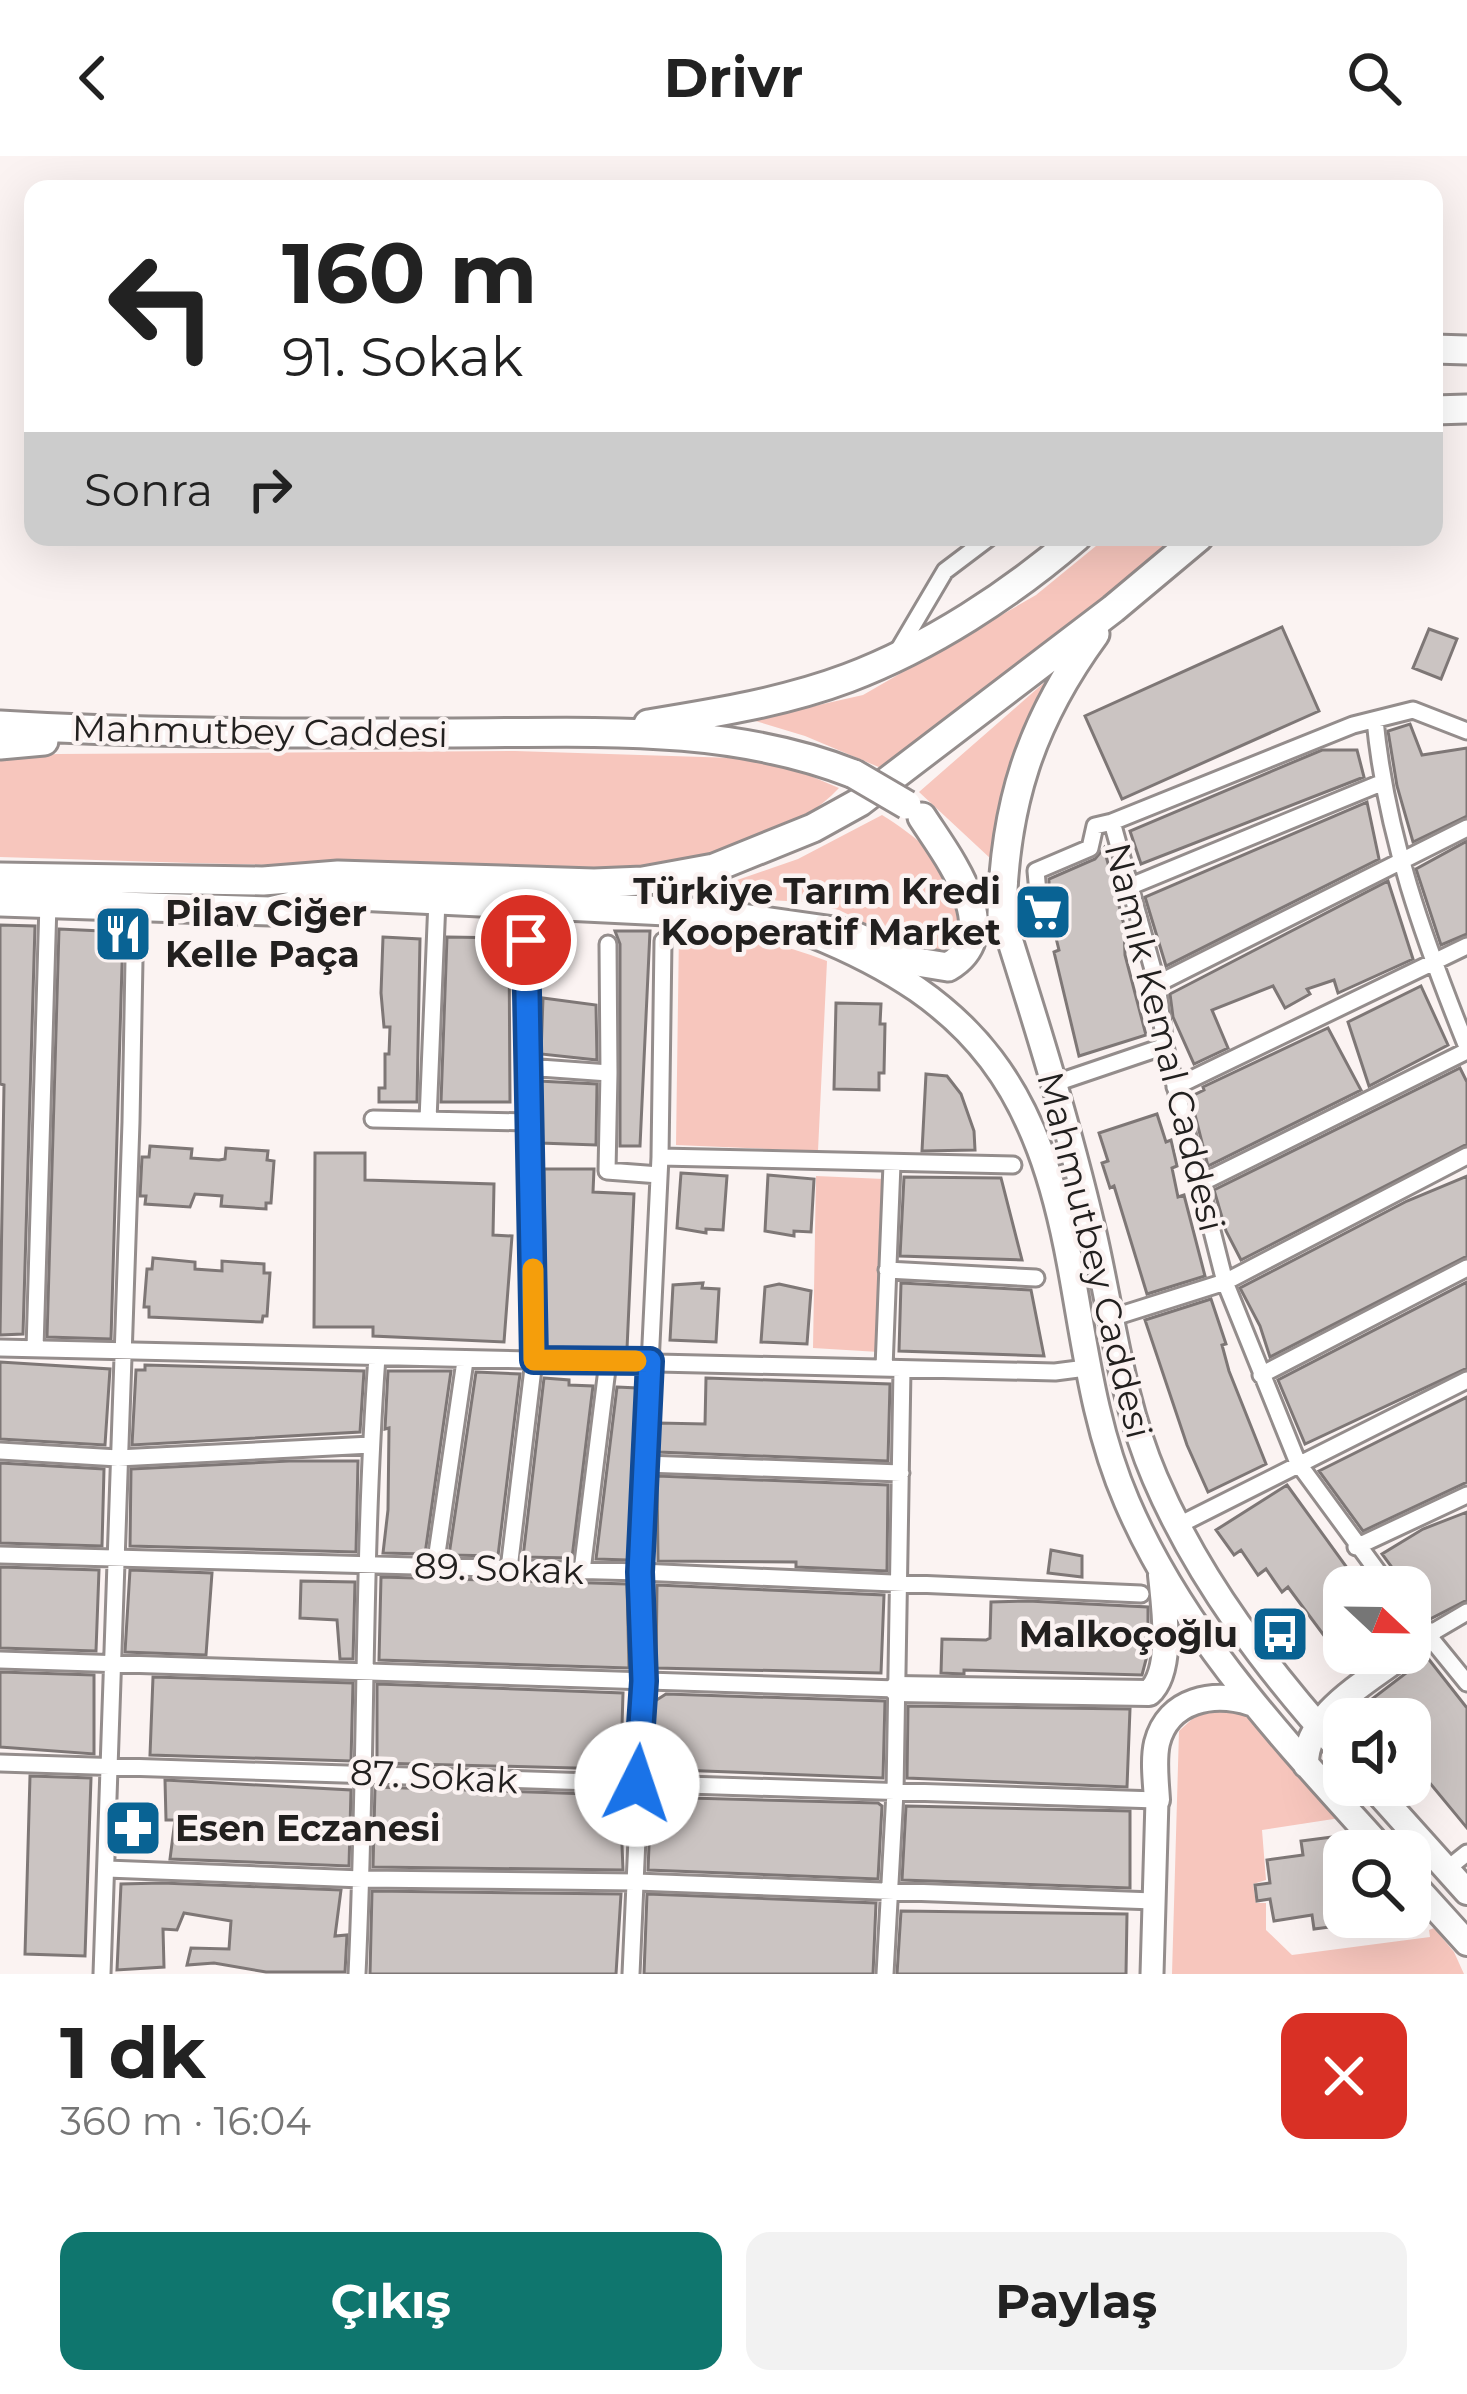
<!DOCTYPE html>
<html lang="tr">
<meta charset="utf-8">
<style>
body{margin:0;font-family:Montserrat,sans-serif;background:#f2f2f2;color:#222;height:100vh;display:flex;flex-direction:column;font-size:45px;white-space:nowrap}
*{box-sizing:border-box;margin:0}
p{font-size:39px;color:#767676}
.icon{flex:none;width:66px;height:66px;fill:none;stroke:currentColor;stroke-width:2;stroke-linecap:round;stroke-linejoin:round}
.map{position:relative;height:1818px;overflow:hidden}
.details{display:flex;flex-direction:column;background:#fff;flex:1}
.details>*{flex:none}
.banner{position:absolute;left:24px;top:24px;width:1419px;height:366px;border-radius:24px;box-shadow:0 12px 48px #0002;background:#fff;color:#222;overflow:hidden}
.needle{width:78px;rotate:112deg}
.fabs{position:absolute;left:1323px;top:1410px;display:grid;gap:24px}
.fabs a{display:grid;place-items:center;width:108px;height:108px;border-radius:24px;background:#fff;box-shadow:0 12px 48px #0002;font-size:60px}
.pin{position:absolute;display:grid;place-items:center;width:102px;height:102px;color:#fff;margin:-51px;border:6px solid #fff;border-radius:50%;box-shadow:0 3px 12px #0007}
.me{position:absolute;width:132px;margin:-66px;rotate:4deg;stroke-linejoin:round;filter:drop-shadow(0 0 9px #0008)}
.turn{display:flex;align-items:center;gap:42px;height:252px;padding:0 60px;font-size:54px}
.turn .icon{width:156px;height:156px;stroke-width:2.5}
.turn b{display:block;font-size:84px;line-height:102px}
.then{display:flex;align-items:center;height:114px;padding:0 60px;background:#0003;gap:24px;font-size:45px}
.round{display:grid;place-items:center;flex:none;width:126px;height:126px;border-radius:24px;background:#f2f2f2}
.overview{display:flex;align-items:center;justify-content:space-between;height:204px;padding:0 60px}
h1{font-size:72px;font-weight:700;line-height:90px}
.action{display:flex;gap:24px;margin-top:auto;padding:24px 60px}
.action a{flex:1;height:138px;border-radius:24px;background:#0f766e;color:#fff;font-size:48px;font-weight:700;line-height:138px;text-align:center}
.action a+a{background:#f2f2f2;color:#222}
header{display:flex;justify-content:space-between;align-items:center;height:156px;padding:0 60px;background:#fff;font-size:54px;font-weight:700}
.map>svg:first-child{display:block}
</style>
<header><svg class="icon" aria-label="back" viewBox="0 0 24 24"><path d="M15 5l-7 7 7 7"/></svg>Drivr<svg class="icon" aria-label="search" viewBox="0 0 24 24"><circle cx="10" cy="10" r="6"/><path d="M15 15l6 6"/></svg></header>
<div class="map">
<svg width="1467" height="1818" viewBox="0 0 1467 1818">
<rect width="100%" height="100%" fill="#fbf3f2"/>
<path fill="#f7c6bd" d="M1107 381H1174C1082 463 986 546 881 612L805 580 752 564 863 539 1036 439Z
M1055 517 1002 650 991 703 919 636Z
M515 595 734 602 794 613 839 632C808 665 755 690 712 700 652 715 590 710 530 711 353 712 176 707 0 701V602L57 598Z
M882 659C914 679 950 706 961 744 964 755 961 771 961 783L951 793 927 797 839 754 807 746 691 740 798 703Z
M679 775C731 778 778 786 827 805L818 995 676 989Z
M816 1020 884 1023 879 1196 813 1192Z
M1225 1551 1249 1558 1340 1662 1262 1674 1266 1724 1253 1728 1256 1747H1266V1774L1292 1799 1430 1781 1429 1774 1434 1772 1454 1796 1464 1818H1172L1179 1575 1200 1556Z"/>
<path fill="#cbc4c2" stroke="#7e7776" stroke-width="3" d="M1282 471 1319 555 1122 643 1085 560Z
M1429 473 1457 483 1441 523 1413 512Z
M1410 568 1422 599 1467 592V660L1413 686 1397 630 1388 575Z
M1322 594H1357L1364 621 1141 708 1130 675Z
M1367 646 1379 703 1166 810 1145 741Z
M1467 685V778L1441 789 1416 713Z
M1104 692 1124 769 1125 799 1146 879 1079 900 1054 796 1059 794 1049 754V723L1095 703Z
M1388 725 1413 803 1338 837 1334 824 1307 833 1310 838 1285 852 1273 830 1212 854 1228 892 1194 908 1173 861 1170 838Z
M0 769 35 770 23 1178 0 1179 4 929 0 928Z
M59 773 123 776 111 1183 47 1181Z
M615 775H650L640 990H620V788Z
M383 781 420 783 417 946H379V932H385V898H389L390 871H384L381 837Z
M447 781 509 782 510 946H441Z
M1421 830 1448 889 1369 930 1348 866Z
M543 842 596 849 597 904 541 898Z
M836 847 881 848 880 868H885L884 917H879V934L834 933Z
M1328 872 1361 934 1208 1010 1191 943 1194 939 1204 934 1203 931Z
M1460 912 1467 926V988L1241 1104 1226 1075 1214 1034Z
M926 918 947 920 961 938 974 975 975 994 922 995Z
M538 925 597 928 596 989 540 987Z
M1157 958 1166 986 1171 984 1177 1010 1172 1012 1178 1041 1184 1039 1205 1120 1147 1138 1114 1030 1110 1032 1102 1007 1108 1005 1099 977Z
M150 990 192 993 191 1002 219 1004 225 1003 226 992 268 995 267 1004 274 1005 271 1047H266V1053L221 1050 222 1040 195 1038 190 1051 145 1048 146 1040H140L142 1001H149Z
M315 997H365V1024L494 1028 493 1079 512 1080 504 1186 373 1180V1171H314Z
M544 1013H594L593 1036 634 1038 627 1193 546 1191Z
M681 1017 727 1020 723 1074 706 1073V1077L677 1072Z
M768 1019 814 1023 811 1076 794 1075V1080L765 1075Z
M1467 1020V1100L1270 1201 1260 1170 1240 1132 1407 1045Z
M904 1021 1001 1022 1022 1104 900 1100Z
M153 1102 195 1106V1113L222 1115V1105L264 1108V1117H270L267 1160H263L262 1166 149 1161V1151H144L147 1113H152Z
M1467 1126V1212L1305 1288 1278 1224Z
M703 1127 702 1132 719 1133 716 1186 670 1184 673 1129Z
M901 1127 1031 1134 1044 1200 899 1195Z
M779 1128 811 1135 807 1188 761 1186 765 1131Z
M1211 1143 1226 1188 1222 1189 1229 1215 1266 1308 1208 1336 1187 1289 1145 1164Z
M0 1206 110 1213 105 1289 0 1283Z
M145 1209 364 1215 360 1276 132 1289 136 1214H145Z
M388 1215H451L425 1398 383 1397 388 1354 389 1272 385 1273Z
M476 1216 520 1218 498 1400 449 1399Z
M544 1222 569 1224V1229L593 1230 572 1402 523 1401Z
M706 1222 890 1228 888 1305 658 1296 659 1267 705 1268Z
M617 1231 637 1232 628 1404 596 1403Z
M1467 1241V1326L1363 1375 1319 1315Z
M289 1305H358L356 1396 130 1390 131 1313Z
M0 1307 104 1313 102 1390 0 1387Z
M657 1320 888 1329 887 1415 796 1411V1406L658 1405Z
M1287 1329 1361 1431H1344V1497H1377L1351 1516 1288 1431 1282 1436 1266 1413 1258 1419 1241 1394 1234 1399 1216 1374Z
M1467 1356V1444L1430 1463 1382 1398 1423 1373Z
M1051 1394 1082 1400V1421L1048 1417Z
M0 1411 99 1414 96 1495 0 1492Z
M130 1414 212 1417 206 1499 125 1496Z
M381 1421 627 1428 629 1512 379 1504Z
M301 1425 355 1426 353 1503H340L337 1464 300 1462Z
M657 1429 884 1439 881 1517 656 1512Z
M1028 1445 1148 1451V1496L1142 1519 964 1514V1518L941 1517 942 1483 986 1484 990 1482 991 1446Z
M1427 1501 1467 1552V1672L1410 1603V1563H1379L1368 1546Z
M0 1516 94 1519V1598L0 1591Z
M153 1521 353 1527 351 1605 150 1599Z
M377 1528 623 1537 621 1603 613 1613 377 1607Z
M666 1538 885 1545 883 1622 652 1613 655 1545Z
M908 1550 1130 1553 1127 1631 907 1622Z
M30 1620 91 1622 85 1800 25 1798Z
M165 1624 351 1634 349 1710 170 1703 175 1664H166Z
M375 1631 620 1639 623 1714 373 1711Z
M651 1641 878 1647 882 1650 878 1723 648 1714Z
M906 1650 1130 1655V1732L902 1724Z
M1340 1680 1344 1761 1329 1763 1330 1771 1314 1773 1312 1759 1274 1765 1270 1743 1257 1745 1255 1729 1270 1727 1267 1704 1303 1699 1301 1685Z
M162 1727 341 1734 335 1780 347 1779 345 1816H266L214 1807 187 1809 191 1792 229 1793 231 1765 184 1757 177 1774 163 1773 164 1811 117 1814 121 1728Z
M372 1735 621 1738 616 1818H370Z
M647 1738 876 1747 873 1818H644Z
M901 1755 1127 1758 1126 1818H897Z"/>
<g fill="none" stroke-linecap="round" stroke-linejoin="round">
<defs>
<path id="street" d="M896 498 945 415 990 381
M1375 564C1386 679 1424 784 1467 891
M1131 730 1381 627
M1002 759 1039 748 1036 715 1090 692 1095 670 1112 666
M1157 828 1467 672
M526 911 609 917 608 788
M609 917 607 1015 659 1019
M1053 928 1165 890
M1175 931 1467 790
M373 963 528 966
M428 964 437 744
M660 1001 1013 1009
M1201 1027 1467 895
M887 1114 1036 1122
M1111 1162 1225 1126 1467 1000
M0 1192 1055 1216 1086 1212
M35 1193 48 747
M884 1212 892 1008
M1261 1219 1467 1112
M0 1295 118 1302 371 1289
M645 1308 901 1317
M1177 1370 1467 1224
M1356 1391 1467 1339
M0 1399 640 1416 1141 1438
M435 1411 465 1205
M509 1413 534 1204 526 911V784
M582 1415 608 1205
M1389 1431 1298 1307 1225 1126 1165 890 1157 828 1112 666 1353 569 1413 554 1467 575
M1410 1457 1467 1527
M1428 1479 1467 1456
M0 1504 897 1533
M0 1607 1157 1644
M107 1713 362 1723 636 1726 1154 1745
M1447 1713 1467 1697
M102 1818 131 966 135 750
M357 1818C367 1612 362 1406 377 1201
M631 1818 644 1525 640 1416 660 1001 663 785
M885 1818 895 1636 902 1213"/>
<path id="secondary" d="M1152 1818 1157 1644"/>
<path id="primary" d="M1002 759C1035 863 1068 968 1093 1075 1112 1157 1121 1243 1155 1322 1199 1425 1269 1516 1344 1599
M811 778C978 845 1038 935 1070 1108 1085 1189 1094 1270 1127 1346 1185 1481 1287 1587 1384 1695
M1410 1493 1428 1479
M897 1533 1149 1537C1174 1515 1164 1450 1161 1419
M1306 1609C1305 1557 1368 1526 1405 1497
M1371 1629 1467 1736
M1157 1644C1156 1626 1153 1604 1157 1587 1168 1543 1214 1535 1251 1547
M1410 1724 1467 1787"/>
<path id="highway" d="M1434 193 1467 194
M1434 254 1467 253
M648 568C715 557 784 546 848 522 930 491 1011 438 1077 381
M0 569C149 578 298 577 448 577 584 577 726 567 854 618
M0 589 44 585
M0 721 263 725 338 719 594 727 643 725 714 712 813 672 860 646 1113 453 1199 381
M301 732 336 739 707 757 848 777 911 805 948 811C1008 776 947 700 922 661
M0 746 270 755 330 741
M1002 759C1004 650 1030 567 1095 478"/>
</defs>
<use href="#street" stroke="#948d8c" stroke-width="21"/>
<use href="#secondary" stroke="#948d8c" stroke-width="27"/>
<use href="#primary" stroke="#948d8c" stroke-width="30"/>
<use href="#highway" stroke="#948d8c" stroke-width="33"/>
<use href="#street" stroke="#fff" stroke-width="15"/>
<use href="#secondary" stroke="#fff" stroke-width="21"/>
<use href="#primary" stroke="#fff" stroke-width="24"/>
<use href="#highway" stroke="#fff" stroke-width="27"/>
<defs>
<path id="highway-bridge" d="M854 618 907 649"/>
</defs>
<use href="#highway-bridge" stroke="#948d8c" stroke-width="33" stroke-linecap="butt"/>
<use href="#highway-bridge" stroke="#fff" stroke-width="27"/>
</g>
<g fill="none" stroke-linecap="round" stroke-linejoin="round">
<defs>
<path id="route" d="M526 784 534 1204 650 1205 640 1416 644 1525 637 1628"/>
</defs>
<use href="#route" stroke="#114b97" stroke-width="30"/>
<use href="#route" stroke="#1a73e8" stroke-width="21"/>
<path stroke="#f59e0b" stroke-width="21" d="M533 1113 534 1204 636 1205"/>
</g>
<defs>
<symbol id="supermarket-square" viewBox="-11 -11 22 22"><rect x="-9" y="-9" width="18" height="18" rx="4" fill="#096394" stroke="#fbf3f2"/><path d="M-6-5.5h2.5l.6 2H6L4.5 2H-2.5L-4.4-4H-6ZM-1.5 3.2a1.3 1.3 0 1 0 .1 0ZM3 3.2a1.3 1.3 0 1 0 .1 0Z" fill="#fff"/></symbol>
<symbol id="restaurant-square" viewBox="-11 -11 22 22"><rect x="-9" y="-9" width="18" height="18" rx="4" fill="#096394" stroke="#fbf3f2"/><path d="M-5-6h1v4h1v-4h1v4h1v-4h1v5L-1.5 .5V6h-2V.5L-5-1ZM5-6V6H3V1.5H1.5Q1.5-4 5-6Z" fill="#fff"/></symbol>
<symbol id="bus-square" viewBox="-11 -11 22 22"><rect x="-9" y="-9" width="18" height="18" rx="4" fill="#096394" stroke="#fbf3f2"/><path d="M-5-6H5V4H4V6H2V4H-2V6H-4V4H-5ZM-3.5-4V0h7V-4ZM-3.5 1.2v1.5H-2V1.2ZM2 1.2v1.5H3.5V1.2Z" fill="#fff"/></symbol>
<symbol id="pharmacy-square" viewBox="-11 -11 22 22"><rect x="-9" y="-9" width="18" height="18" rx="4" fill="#096394" stroke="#fbf3f2"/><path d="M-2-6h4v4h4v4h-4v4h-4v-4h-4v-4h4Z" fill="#fff"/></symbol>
</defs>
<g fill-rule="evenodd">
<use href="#supermarket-square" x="1010" y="723" width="66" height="66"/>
<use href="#restaurant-square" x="90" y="745" width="66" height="66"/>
<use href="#bus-square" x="1247" y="1445" width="66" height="66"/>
<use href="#pharmacy-square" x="100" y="1639" width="66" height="66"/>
</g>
<g text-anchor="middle" stroke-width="9" stroke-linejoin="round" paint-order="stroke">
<g font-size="36" fill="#22201f" stroke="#fbf3f2">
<text transform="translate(260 575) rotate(1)" y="13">Mahmutbey Caddesi</text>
<text transform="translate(1165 881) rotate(76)" y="13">Namık Kemal Caddesi</text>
<text transform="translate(1095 1099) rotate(76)" y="13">Mahmutbey Caddesi</text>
<text transform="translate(499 1412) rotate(2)" y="13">89. Sokak</text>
<text transform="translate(434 1620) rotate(3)" y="13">87. Sokak</text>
</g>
<g font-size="36" font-weight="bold" fill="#22201f" stroke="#fbf3f2" text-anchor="end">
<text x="1001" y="748">Türkiye Tarım Kredi<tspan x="1001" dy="41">Kooperatif Market</tspan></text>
<text x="165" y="770" text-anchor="start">Pilav Ciğer<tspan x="165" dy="41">Kelle Paça</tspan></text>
<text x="1238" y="1491">Malkoçoğlu</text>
<text x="175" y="1685" text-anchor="start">Esen Eczanesi</text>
</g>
</g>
</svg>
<div class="fabs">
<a><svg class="needle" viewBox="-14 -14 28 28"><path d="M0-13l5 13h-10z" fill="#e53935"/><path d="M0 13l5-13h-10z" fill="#767676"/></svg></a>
<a><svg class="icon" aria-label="sound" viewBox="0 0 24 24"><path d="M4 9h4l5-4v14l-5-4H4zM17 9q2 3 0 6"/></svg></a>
<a><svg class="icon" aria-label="search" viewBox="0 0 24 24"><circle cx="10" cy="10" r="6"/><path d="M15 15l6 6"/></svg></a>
</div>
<div class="pin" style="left:526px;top:784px;background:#d93025"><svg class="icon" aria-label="arrive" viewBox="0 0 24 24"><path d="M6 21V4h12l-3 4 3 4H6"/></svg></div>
<svg class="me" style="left:637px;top:1628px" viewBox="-20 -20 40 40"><circle r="19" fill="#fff"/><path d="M0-13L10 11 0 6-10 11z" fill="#1a73e8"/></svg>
<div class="banner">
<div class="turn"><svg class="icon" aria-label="left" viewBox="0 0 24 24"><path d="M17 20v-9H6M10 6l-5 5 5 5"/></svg><div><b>160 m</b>91. Sokak</div></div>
<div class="then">Sonra<svg class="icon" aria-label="right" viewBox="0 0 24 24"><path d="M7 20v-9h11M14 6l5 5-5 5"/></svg></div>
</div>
</div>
<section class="details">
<div class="overview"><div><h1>1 dk</h1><p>360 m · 16:04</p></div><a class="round" style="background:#d93025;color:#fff"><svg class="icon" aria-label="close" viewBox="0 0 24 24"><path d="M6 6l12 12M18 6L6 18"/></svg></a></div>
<div class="action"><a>Çıkış</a><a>Paylaş</a></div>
</section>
